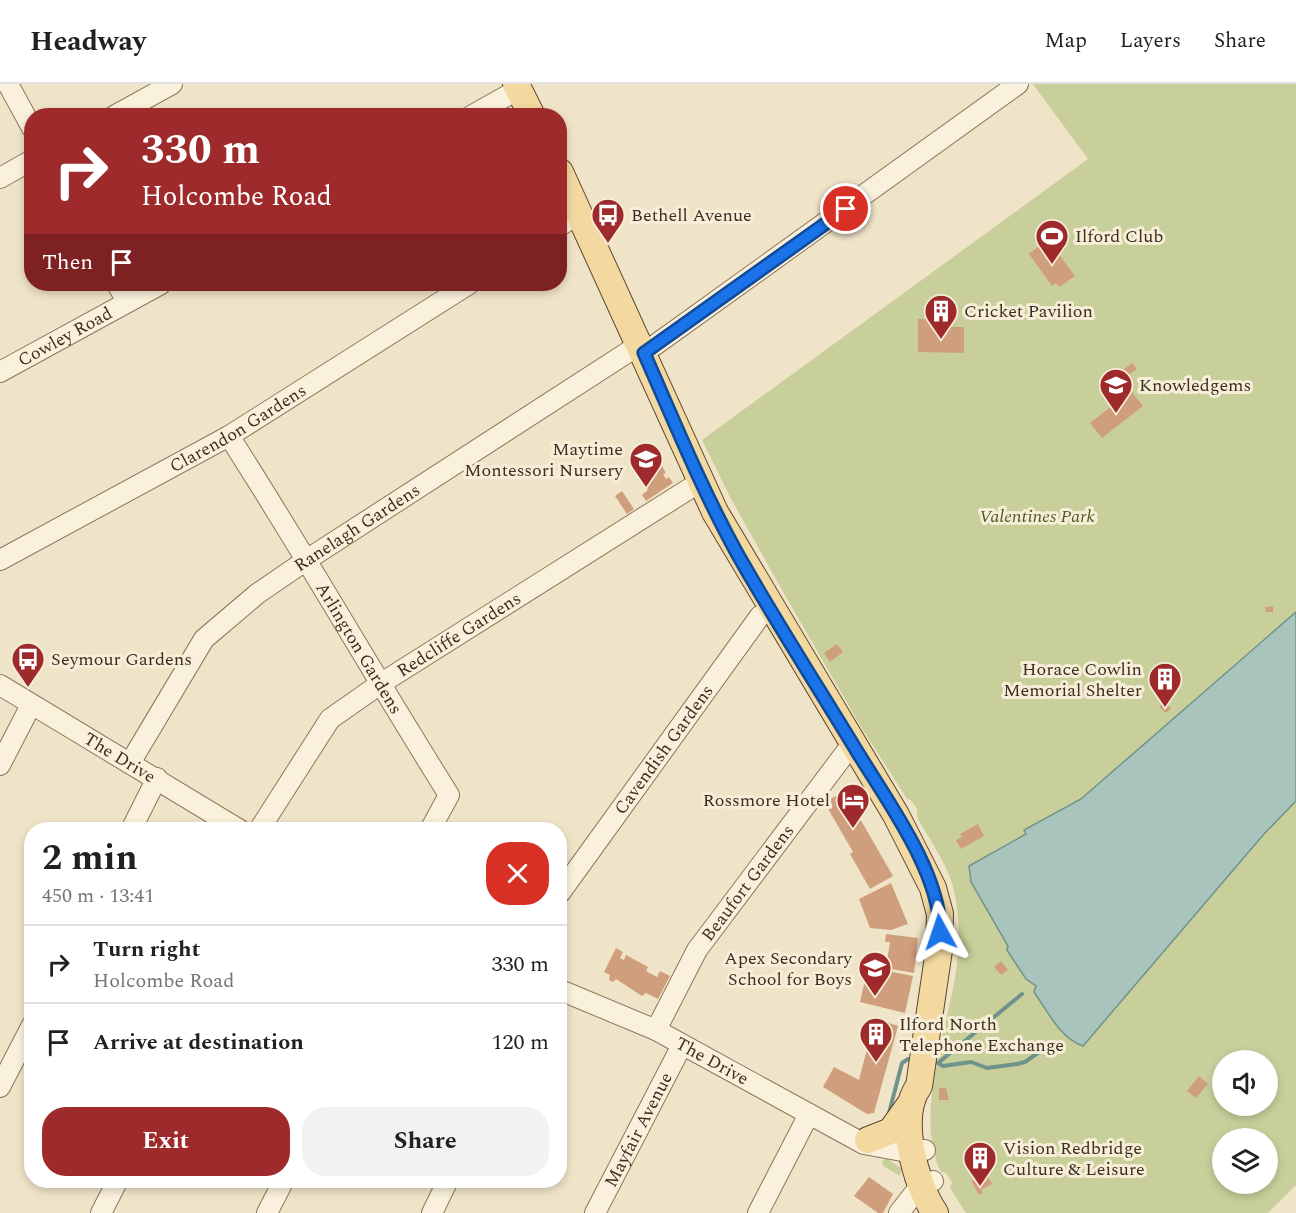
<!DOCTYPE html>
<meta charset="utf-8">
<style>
body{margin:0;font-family:Spectral,serif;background:#f2f2f2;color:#202124;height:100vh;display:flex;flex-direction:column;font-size:22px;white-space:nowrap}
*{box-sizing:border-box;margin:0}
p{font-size:20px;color:#757577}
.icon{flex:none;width:33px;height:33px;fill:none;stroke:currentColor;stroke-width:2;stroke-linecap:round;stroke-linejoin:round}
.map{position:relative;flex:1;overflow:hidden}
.panel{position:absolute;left:24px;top:738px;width:543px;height:366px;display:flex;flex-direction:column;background:#fff;border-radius:24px;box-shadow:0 3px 9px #0003}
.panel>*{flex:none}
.hud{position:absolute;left:24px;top:24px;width:543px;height:183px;border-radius:24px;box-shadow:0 3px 9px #0003;background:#9e2a2b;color:#fff;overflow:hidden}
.controls{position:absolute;left:1212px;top:966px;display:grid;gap:12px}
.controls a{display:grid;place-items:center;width:66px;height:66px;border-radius:50%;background:#fff;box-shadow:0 3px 9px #0003;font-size:30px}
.pin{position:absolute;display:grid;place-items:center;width:51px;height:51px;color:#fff;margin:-26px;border:3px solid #fff;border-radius:50%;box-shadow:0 2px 6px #0007}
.me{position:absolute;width:66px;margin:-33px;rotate:355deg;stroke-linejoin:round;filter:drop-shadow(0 0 4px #0008)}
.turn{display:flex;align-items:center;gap:21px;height:126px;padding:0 18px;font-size:27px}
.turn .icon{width:78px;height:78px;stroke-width:2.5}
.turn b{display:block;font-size:42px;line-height:51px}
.then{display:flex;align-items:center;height:57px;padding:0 18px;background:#0003;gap:12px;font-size:22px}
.round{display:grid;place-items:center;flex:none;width:63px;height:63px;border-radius:24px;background:#f2f2f2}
.overview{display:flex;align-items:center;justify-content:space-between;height:102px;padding:0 18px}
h1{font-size:36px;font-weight:700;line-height:45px}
.primary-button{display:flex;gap:12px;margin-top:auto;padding:12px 18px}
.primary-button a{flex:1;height:69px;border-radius:24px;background:#9e2a2b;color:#fff;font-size:24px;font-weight:700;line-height:69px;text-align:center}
.primary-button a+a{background:#f2f2f2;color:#202124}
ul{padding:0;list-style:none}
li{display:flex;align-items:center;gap:18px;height:78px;padding:0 18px;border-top:2px solid #e0e0e0}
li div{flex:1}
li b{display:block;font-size:22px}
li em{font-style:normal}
header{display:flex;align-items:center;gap:36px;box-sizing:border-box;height:84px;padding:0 30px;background:#fff;border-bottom:2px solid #e0e0e0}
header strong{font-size:28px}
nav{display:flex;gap:33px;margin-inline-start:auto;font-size:21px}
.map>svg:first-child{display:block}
</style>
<header>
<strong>Headway</strong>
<nav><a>Map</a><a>Layers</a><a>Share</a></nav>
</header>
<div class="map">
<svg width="1296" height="1129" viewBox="0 0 1296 1129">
<rect width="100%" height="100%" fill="#f0e4c8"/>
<path fill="#c9cf9b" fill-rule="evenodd" d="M1033 0H1296V1101L1268 1129H966L950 1104 952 1098 946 1089 941 1088C914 1033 946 950 955 893 960 866 960 838 955 811 950 783 930 757 917 733V725L911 716 907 715 861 643 786 513 731 415 702 356 1088 75ZM1222 976H1268V1022H1222ZM1222 1054H1268V1100H1222Z
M886 1074 902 1085 900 1092 883 1082 882 1077Z"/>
<path fill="#a9c4bc" stroke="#6f938a" stroke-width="1.5" d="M1296 528V717L1264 750 1083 962C1060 954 1048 928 1034 908L1036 902 1026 895 1007 866 1008 862 971 798 969 782 1026 750 1024 746 1081 715Z"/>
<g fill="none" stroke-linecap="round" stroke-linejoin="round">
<path stroke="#6f938a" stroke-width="4" d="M1022 910 938 979 943 982 971 978 987 984 1017 980 1025 978 1052 959
M889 1029 902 979 908 975"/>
</g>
<path fill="#cf9f7d" d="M1048 157 1053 163 1048 167 1043 160Z
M1042 160 1048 168 1054 164 1075 192 1059 203 1056 199 1052 202 1029 170Z
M918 235 943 236V243H964V269L918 268Z
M1132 279 1137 285 1127 292 1123 286Z
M1131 307 1143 322 1102 354 1090 339Z
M662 382 666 389 663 390 666 395 669 393 673 399 646 417 642 411 648 406 641 395Z
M622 407 634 425 627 430 615 412Z
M1273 522V528H1266L1265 523Z
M837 560 843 568 830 578 824 569Z
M1164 618 1171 624 1166 629 1159 623Z
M841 709 844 714H848L893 792 870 805 850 770 853 768 827 723 829 722 827 717Z
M978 740 984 752 961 765 956 756 962 753 960 750Z
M891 799 908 840 891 846 870 844 859 815Z
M886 850 918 854 914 889 886 884 890 858H885Z
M616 864 623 868 620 874 624 876 626 871 648 883 646 887 657 893 660 887 670 892 658 915 646 909 642 912 616 895 613 898 609 896 610 891 604 888Z
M1001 877 1008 886 1001 891 994 883Z
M888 887 913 892 905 929 860 918 864 900 879 904Z
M875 934 898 942 874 1029 867 1030 823 1003 834 983 859 996Z
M1199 992 1208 1000 1196 1014 1187 1007Z
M939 1004H946L949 1016H939Z
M987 1091 992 1100 981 1106 983 1109 979 1111 971 1097Z
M869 1093 893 1110 883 1129H878L854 1112Z"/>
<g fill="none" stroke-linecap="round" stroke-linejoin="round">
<defs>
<g id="minor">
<path d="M8 0 32 44"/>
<path d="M114 32 172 0"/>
<path d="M471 32 519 5"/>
<path d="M0 94 32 76"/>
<path d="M560 142 579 129"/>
<path d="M117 200 127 218"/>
<path d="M644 269 1018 0"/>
<path id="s1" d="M0 288 161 200"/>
<path id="s2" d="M229 352C305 470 374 592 449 711L430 746"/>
<path id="s3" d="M0 476 229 352 469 200"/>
<path id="s4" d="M0 601 240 746"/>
<path id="s5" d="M130 679 204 555 257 510 308 475 639 261"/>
<path d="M0 681 31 621"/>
<path d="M131 746 157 694"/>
<path id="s6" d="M259 746 330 635 380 600 700 398"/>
<path id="s7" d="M560 809 760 532 771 526"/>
<path id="s8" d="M560 906 656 946 864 1060 902 1067 925 1066"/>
<path id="s9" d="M656 946 697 866 852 660"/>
<path d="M0 1003 32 941"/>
<path d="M101 1129 118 1096"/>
<path d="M267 1129 284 1096"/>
<path d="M432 1129 448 1096"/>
<path id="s10" d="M595 1129 682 961"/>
<path d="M758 1129 809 1030"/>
<path d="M899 1129 920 1102 933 1097"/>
</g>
<path id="major" d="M516 0 532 32
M560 88 715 428 896 731 933 804 940 830 939 866 919 1002C897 1032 915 1100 935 1129
M868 1056 891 1047 911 1019"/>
</defs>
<use href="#minor" stroke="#8d765c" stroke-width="22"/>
<use href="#major" stroke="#5b4430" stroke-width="28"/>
<use href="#minor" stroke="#faf1dc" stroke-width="20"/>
<use href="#major" stroke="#f3d9a0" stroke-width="26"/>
</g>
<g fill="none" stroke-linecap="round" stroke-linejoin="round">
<defs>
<path id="route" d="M846 125 644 269C674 337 702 406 738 471 776 538 818 603 858 669 888 718 941 790 940 848"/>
</defs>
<use href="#route" stroke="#114b97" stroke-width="15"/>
<use href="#route" stroke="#1a73e8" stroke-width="10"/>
</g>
<defs>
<symbol id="bus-pin" viewBox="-11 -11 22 30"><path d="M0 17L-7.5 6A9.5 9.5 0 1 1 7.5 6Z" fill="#9e2a2b" stroke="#f7eed8"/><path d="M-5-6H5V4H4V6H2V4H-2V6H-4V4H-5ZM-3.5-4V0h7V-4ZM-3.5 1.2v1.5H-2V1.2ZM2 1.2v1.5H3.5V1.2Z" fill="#fff"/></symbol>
<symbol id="stadium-pin" viewBox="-11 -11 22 30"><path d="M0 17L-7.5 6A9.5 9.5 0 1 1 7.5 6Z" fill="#9e2a2b" stroke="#f7eed8"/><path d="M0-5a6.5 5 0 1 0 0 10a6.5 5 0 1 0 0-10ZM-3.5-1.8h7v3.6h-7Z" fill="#fff"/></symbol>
<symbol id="building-pin" viewBox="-11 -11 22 30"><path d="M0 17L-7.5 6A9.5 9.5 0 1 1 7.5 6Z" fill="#9e2a2b" stroke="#f7eed8"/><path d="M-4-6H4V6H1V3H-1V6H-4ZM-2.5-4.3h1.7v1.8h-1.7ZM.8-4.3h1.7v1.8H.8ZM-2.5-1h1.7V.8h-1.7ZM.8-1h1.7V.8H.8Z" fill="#fff"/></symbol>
<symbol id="school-pin" viewBox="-11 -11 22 30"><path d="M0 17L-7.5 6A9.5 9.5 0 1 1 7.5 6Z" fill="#9e2a2b" stroke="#f7eed8"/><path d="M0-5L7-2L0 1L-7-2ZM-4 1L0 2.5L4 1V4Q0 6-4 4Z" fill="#fff"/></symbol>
<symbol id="hotel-pin" viewBox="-11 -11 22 30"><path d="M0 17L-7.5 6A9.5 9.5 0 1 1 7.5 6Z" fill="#9e2a2b" stroke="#f7eed8"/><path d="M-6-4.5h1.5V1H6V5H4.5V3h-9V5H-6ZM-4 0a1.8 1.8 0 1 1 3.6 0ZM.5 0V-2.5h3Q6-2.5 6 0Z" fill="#fff"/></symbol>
</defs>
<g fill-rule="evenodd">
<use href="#bus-pin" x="589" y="112" width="38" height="52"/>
<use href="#stadium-pin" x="1033" y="133" width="38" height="52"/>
<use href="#building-pin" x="922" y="208" width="38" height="52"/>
<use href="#school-pin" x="1097" y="282" width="38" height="52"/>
<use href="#school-pin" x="627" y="356" width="38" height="52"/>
<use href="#bus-pin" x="9" y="556" width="38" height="52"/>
<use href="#building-pin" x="1146" y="576" width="38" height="52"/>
<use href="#hotel-pin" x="834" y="697" width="38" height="52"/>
<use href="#school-pin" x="856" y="865" width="38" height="52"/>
<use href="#building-pin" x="857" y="931" width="38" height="52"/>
<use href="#building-pin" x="961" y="1055" width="38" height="52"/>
</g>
<g text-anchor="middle" stroke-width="6" stroke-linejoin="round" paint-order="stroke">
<g font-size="18" fill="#3d2e20" stroke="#f7eed8" text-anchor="start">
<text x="631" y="137">Bethell Avenue</text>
<text x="1075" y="158">Ilford Club</text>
<text x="964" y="233">Cricket Pavilion</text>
<text x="1139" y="307">Knowledgems</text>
<text x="623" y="371" text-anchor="end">Maytime<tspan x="623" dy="21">Montessori Nursery</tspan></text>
<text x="51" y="581">Seymour Gardens</text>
<text x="1142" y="591" text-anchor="end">Horace Cowlin<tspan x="1142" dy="21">Memorial Shelter</tspan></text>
<text x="830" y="722" text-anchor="end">Rossmore Hotel</text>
<text x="852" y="880" text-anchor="end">Apex Secondary<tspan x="852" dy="21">School for Boys</tspan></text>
<text x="899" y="946">Ilford North<tspan x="899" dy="21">Telephone Exchange</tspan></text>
<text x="1003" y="1070">Vision Redbridge<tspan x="1003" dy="21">Culture &amp; Leisure</tspan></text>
</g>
<g font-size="18" fill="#3d2e20" stroke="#f7eed8">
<text dy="6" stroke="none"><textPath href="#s1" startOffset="74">Cowley Road</textPath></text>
<text dy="6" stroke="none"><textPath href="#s3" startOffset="272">Clarendon Gardens</textPath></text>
<text dy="6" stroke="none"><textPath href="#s5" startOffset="334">Ranelagh Gardens</textPath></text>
<text dy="6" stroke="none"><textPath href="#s6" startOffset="286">Redcliffe Gardens</textPath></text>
<text dy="6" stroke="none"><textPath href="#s2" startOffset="249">Arlington Gardens</textPath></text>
<text dy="6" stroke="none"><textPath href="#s7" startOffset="177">Cavendish Gardens</textPath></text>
<text dy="6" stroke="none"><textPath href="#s4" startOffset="140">The Drive</textPath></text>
<text dy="6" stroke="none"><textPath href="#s9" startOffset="174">Beaufort Gardens</textPath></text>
<text dy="6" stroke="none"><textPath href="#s8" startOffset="168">The Drive</textPath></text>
<text dy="6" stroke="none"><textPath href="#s10" startOffset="94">Mayfair Avenue</textPath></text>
</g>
<g font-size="18" font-style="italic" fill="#4d5a26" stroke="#f7eed8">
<text x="1037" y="438">Valentines Park</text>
</g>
</g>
</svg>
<div class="controls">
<a><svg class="icon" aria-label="sound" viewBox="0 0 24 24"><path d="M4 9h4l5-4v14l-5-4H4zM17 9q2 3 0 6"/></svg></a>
<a><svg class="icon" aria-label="layers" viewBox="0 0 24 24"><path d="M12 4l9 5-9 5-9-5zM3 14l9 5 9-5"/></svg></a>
</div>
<div class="pin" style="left:846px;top:125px;background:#d93025"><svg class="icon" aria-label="arrive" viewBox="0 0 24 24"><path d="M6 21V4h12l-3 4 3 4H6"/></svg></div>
<svg class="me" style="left:940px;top:848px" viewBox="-20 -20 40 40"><path d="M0-17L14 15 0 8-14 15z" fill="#1a73e8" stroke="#fff" stroke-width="4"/></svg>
<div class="hud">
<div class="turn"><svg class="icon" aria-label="right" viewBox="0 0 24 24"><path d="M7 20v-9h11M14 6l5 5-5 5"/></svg><div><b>330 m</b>Holcombe Road</div></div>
<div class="then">Then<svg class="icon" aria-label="arrive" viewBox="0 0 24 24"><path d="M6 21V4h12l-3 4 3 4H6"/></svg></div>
</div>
<section class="panel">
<div class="overview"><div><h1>2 min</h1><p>450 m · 13:41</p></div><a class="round" style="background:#d93025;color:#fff"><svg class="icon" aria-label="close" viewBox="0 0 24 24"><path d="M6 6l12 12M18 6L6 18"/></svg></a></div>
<ul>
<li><svg class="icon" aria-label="right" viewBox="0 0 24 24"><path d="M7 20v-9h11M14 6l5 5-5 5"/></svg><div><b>Turn right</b><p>Holcombe Road</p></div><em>330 m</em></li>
<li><svg class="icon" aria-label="arrive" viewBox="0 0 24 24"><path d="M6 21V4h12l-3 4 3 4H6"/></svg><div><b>Arrive at destination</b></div><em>120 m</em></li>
</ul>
<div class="primary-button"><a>Exit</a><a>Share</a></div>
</section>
</div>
